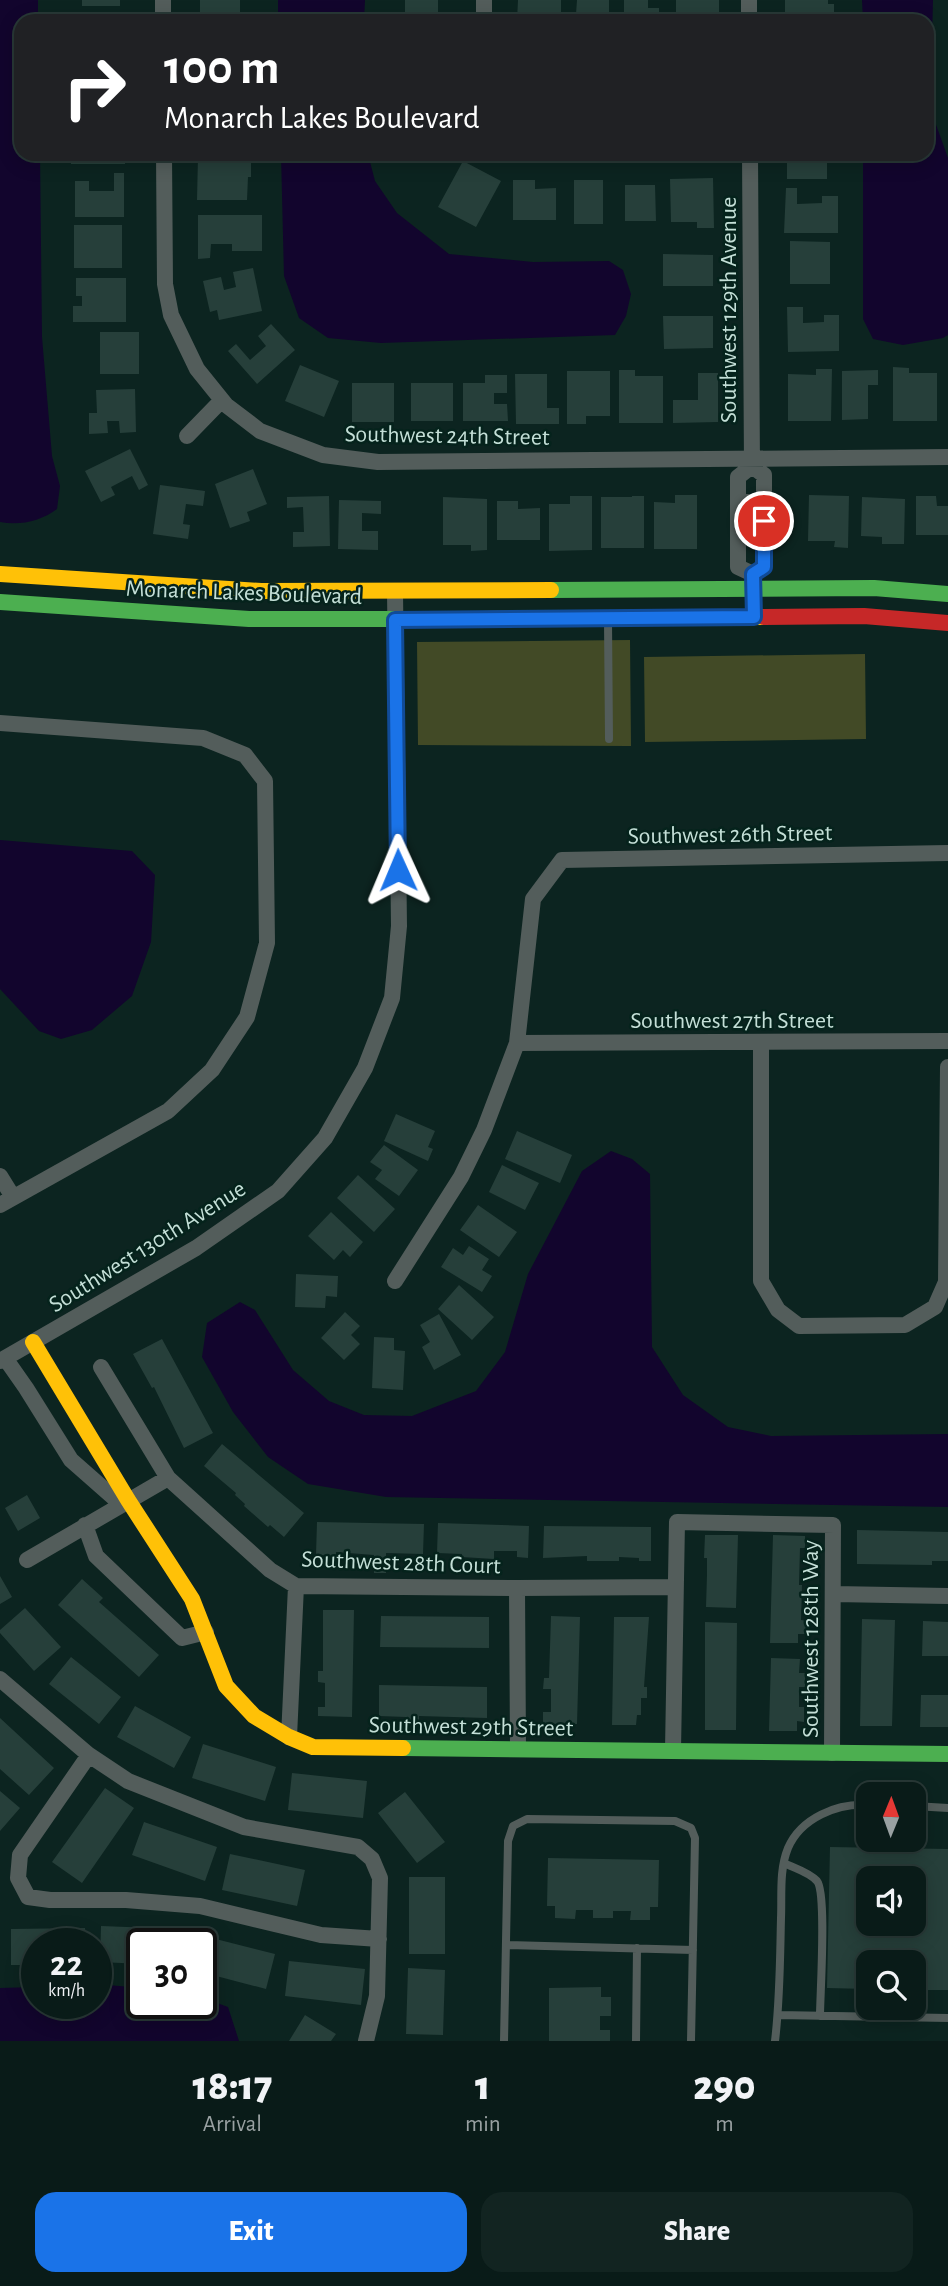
<!DOCTYPE html>
<style>
body{margin:0;font-family:"Alegreya Sans",sans-serif;background:#122421;color:#f1f3f6;height:100vh;display:flex;flex-direction:column;font-size:26px;white-space:nowrap}
*{box-sizing:border-box;margin:0}
p{font-size:23px;color:#99a1a2}
.icon{flex:none;width:38px;height:38px;fill:none;stroke:currentColor;stroke-width:2;stroke-linecap:round;stroke-linejoin:round}
.map{position:relative;height:2041px;overflow:hidden}
.panel{display:flex;flex-direction:column;background:#091b18;flex:1}
.panel>*{flex:none}
.hud{position:absolute;left:14px;top:14px;width:920px;height:147px;border-radius:21px;box-shadow:0 4px 18px #0003,0 0 0 2px #293937;background:#202124;color:#fff;overflow:hidden}
.needle{width:46px;rotate:1deg}
.controls{position:absolute;left:856px;top:1782px;display:grid;gap:14px}
.controls a{display:grid;place-items:center;width:70px;height:70px;border-radius:14px;background:#091b18;box-shadow:0 4px 18px #0003,0 0 0 2px #293937;font-size:35px}
.speed{position:absolute;left:21px;top:1928px;display:flex;gap:14px;font-size:35px;font-weight:700;text-align:center}
.speed>*{display:grid;place-content:center;width:91px;height:91px;border-radius:50%;background:#091b18;box-shadow:0 4px 18px #0003,0 0 0 2px #293937;line-height:1}
.speed small{font-size:18px;font-weight:400}
.speed .limit{border:4px solid #111;border-radius:10px;background:#fff;color:#111}
.pin{position:absolute;display:grid;place-items:center;width:60px;height:60px;color:#fff;margin:-30px;border:4px solid #fff;border-radius:50%;box-shadow:0 2px 7px #0007}
.me{position:absolute;width:77px;margin:-38px;rotate:359deg;stroke-linejoin:round;filter:drop-shadow(0 0 5px #0008)}
.turn{display:flex;align-items:center;gap:24px;height:147px;padding:0 35px;font-size:32px}
.turn .icon{width:91px;height:91px;stroke-width:2.5}
.turn b{display:block;font-size:49px;line-height:60px}
.eta{display:flex;justify-content:space-evenly;align-items:center;height:119px;text-align:center}
.eta b{font-size:42px;font-weight:800;line-height:49px}
.button{display:flex;gap:14px;margin-top:auto;padding:14px 35px}
.button a{flex:1;height:80px;border-radius:21px;background:#1a73e8;color:#fff;font-size:28px;font-weight:800;line-height:80px;text-align:center}
.button a+a{background:#122421;color:#f1f3f6}
.map>svg:first-child{display:block}
</style>
<div class="map">
<svg width="948" height="2041" viewBox="0 0 948 2041">
<rect width="100%" height="100%" fill="#0c2420"/>
<path fill="#424a26" d="M630 640 631 746 418 745 417 642Z
M865 654 866 739 645 742 644 657Z"/>
<path fill="#12052d" d="M0 0H38V21H21V154H40L42 337 52 456 60 486 57 509C41 521 20 526 0 522Z
M278 0H365L364 21H278Z
M862 0H933L931 76 934 119 948 158V335L943 338 903 345 873 339 863 319V154H928V21H863Z
M281 154H368L375 181 397 213 449 254 533 262 609 261 623 270 631 294 626 316 615 335 381 343 328 338 299 318 284 276Z
M0 840 132 851 155 875 151 942 132 996 92 1030 61 1039 39 1031 0 989Z
M611 1151 632 1159 650 1174 652 1347 683 1395 728 1427 771 1436 948 1434V1507L386 1497 308 1484 268 1457 233 1412 202 1357 207 1323 240 1302 255 1310 293 1370 329 1401 364 1415 412 1416 476 1391 505 1352 528 1274 582 1171Z
M96 1984 142 1988V2004H201V1997L228 2007 239 2041H0V1988L37 1987V2004H96Z"/>
<path fill="#263f3a" fill-rule="evenodd" d="M82 0H120V6H82Z
M200 0H240V21H200Z
M405 0H438V17H443V21H405Z
M518 0H561V21H517Z
M577 0H609V15L576 14Z
M624 0H648V8H659V21H624Z
M676 0H719V17H676Z
M785 0H828V4H834V21H785Z
M73 15H122V21H73Z
M71 154H125V164H71Z
M787 154H827V179H787Z
M198 156H251V177H248L247 200H197Z
M463 161 501 181 476 227 438 207Z
M114 173H124V217H75V181H89V191H114Z
M713 178 714 228H697V222H671L670 179Z
M513 180H535V189L556 188V220H513Z
M574 180H603V224H574Z
M625 185H655L656 221H625Z
M786 188H797V204L822 203V196H838V233H784Z
M198 215H262V251H232V244H211L210 258 198 259Z
M74 225H122V268H74Z
M790 241 830 242V284H790Z
M663 254 713 255V286H663Z
M253 268 262 311 219 320 217 310 210 312 203 281 221 277 224 290 236 287 233 272Z
M76 278H126V322H73V306H82V296H76Z
M787 307H803V323L824 322V315H839V351L788 352Z
M663 316H713V348L664 349Z
M271 324 295 350 257 384 228 351 236 344 250 360 266 346 258 336Z
M100 332H139V374H100Z
M300 365 339 381 324 417 285 401Z
M893 367 909 368V373H937V421H893Z
M816 369H832L831 421H788V374L816 375Z
M619 370H635V376H663V423H619Z
M878 370V385H868V419L842 420V371Z
M567 371H610V416H586V424H567Z
M698 373H718V422L673 423V400H698Z
M515 374H547V408H559V424H516Z
M485 375H507V393H494V404H507L508 421H463V383H485Z
M352 383H394V422H352Z
M411 383H453V421H411Z
M135 389 136 432 120 433 119 421H107L108 433 89 434V413H97L96 390Z
M130 449 148 485 139 490 132 476 111 487 115 495 101 502 85 471Z
M253 469 267 504 247 512 250 521 230 528 215 484Z
M160 485 205 491 203 506 186 504 183 524 190 525 188 539 153 534Z
M675 495H697V549H654V502L675 503Z
M809 495 849 496 848 548 834 547 835 541H808Z
M329 496 330 546 293 547V532H304L303 507 287 508V497Z
M570 496H592V550L549 551V504H570Z
M632 496H644V548H601V497H632Z
M916 496H936L937 506H948V535H916Z
M443 497 487 499V550L471 551V545H443Z
M862 497 905 499 904 544H882V537L861 536Z
M339 500 381 501V514L362 513V531H378V550L338 549Z
M497 501H518V509L540 508V540H497Z
M396 1114 435 1131 428 1147 433 1149 428 1161 384 1141Z
M517 1131 572 1155 560 1183 505 1159Z
M384 1145 418 1170 399 1196 375 1179 382 1170 370 1162Z
M502 1165 539 1183 525 1210 489 1192Z
M358 1175 395 1209 374 1232 337 1198Z
M478 1205 517 1232 499 1257 460 1230Z
M331 1212 363 1242 350 1257 343 1250 334 1260 308 1236Z
M469 1246 489 1259 482 1270 492 1276 482 1292 441 1267 453 1248 463 1255Z
M296 1274 338 1276 337 1297 326 1296 325 1308 295 1307Z
M459 1285 494 1317 472 1340 438 1309Z
M345 1312 360 1326 351 1335 360 1344 344 1360 321 1338Z
M439 1314 461 1355 434 1370 422 1347 430 1342 420 1325Z
M374 1337 394 1338V1350L405 1351 403 1390 372 1388Z
M162 1339 213 1433 184 1448 154 1387 152 1388 133 1354Z
M222 1444 304 1513 284 1537 270 1525 268 1527 244 1506 245 1504 235 1495 236 1493 204 1466Z
M27 1495 40 1518 18 1531 5 1508Z
M317 1522 424 1524 423 1554 386 1553V1573H374V1555L336 1552V1556L316 1555Z
M438 1523 529 1526 528 1558 517 1557V1551H494V1559L462 1557V1554L437 1553Z
M544 1526 651 1527V1561H639V1558L619 1557V1561H587V1556L543 1558Z
M857 1530 948 1532V1561H932V1565L857 1564Z
M705 1535H738L736 1608 706 1607 707 1575V1558H704Z
M773 1535 805 1536V1548H800L799 1585H802L801 1620 807 1621 806 1634H798V1643H770Z
M0 1576 12 1597 0 1604Z
M82 1579 103 1598 99 1602 159 1655 139 1677 58 1605Z
M25 1608 61 1647 34 1671 0 1633V1630Z
M323 1610H354L352 1717 318 1716V1707H325V1683L318 1682V1671H323Z
M381 1616 489 1617V1648L380 1647Z
M551 1616 580 1617 577 1724H543V1712H551V1689H543L544 1678H549Z
M614 1617H649L644 1687H647V1698H641V1715H637L636 1725H612Z
M862 1619 895 1620 892 1726H860Z
M923 1621 948 1622V1656H922Z
M705 1622 737 1623 736 1730H705Z
M71 1657 121 1697 99 1724 49 1684Z
M771 1658 800 1659 799 1673H805V1687H799V1707H804V1722L797 1721V1731H769Z
M379 1685 487 1687V1718L419 1716V1721L406 1720V1717L379 1716Z
M921 1695H948V1727H920Z
M135 1706 191 1737 174 1768 117 1737Z
M0 1718 54 1768 29 1795 0 1769Z
M203 1744 276 1767 265 1801 192 1778Z
M292 1773 367 1781 363 1818 288 1810Z
M105 1788 134 1808 82 1883 52 1862Z
M0 1791 20 1808 0 1831Z
M405 1792 445 1842 417 1863 378 1813Z
M144 1822 217 1847 205 1881 132 1855Z
M830 1847 948 1849V1990H914V1962H868V1989L827 1988ZM868 1878H914V1923H868Z
M230 1854 305 1870 297 1906 222 1890Z
M548 1858 659 1860 658 1907H650V1920H630L631 1911H613V1918H593V1910H576L575 1919 555 1918V1906H547Z
M409 1877H445V1954H409Z
M101 1926 179 1929 178 1944H142V1964L100 1962Z
M85 1928V1944H37V1965H11V1929Z
M200 1935 275 1954 266 1989 201 1972V1944H198Z
M289 1961 365 1969 361 2005 285 1996Z
M408 1968 445 1970 443 2035 406 2034Z
M601 1987V1997H611V2016H600V2030H610V2041H549V1988Z
M305 2015 336 2034 331 2041H289Z"/>
<g fill="none" stroke-linecap="round" stroke-linejoin="round">
<path stroke="#535d5b" stroke-width="8" d="M738 498H764
M608 621 609 739
M914 1806 948 1808
M784 1863C794 1868 809 1872 817 1881 827 1893 820 1994 820 2016
M506 1945 693 1950
M778 2015 948 2018
M504 2041 508 1841 513 1826 527 1819 675 1821 691 1828 695 1838 691 2041
M636 2041 637 1948
M775 2041C780 2000 780 1959 781 1918 782 1895 779 1870 788 1848 801 1818 837 1803 868 1805"/>
<path stroke="#535d5b" stroke-width="16" d="M163 0V21
M484 0V21
M749 0V21
M164 154 165 284 171 315 197 369 226 405 260 431 323 455 378 462 948 457
M750 154 752 466
M187 436 222 400
M752 466 764 475V567L753 574 738 567V477Z
M0 723 203 738 245 755 265 781 267 943 247 1017 212 1070 168 1111 0 1205
M517 1043 948 1041
M761 1043V1281L778 1310 799 1326 905 1325 935 1307 946 1282 948 1067
M0 1176 13 1197
M395 1281 461 1177 484 1130 517 1043 533 899 562 860 948 853
M5 1358 26 1388 71 1460 113 1497 128 1500
M0 1361 196 1248 278 1191 325 1138 365 1068 392 998 399 926 395 592
M101 1367 168 1478 270 1570 296 1586 517 1588 675 1587
M85 1525 96 1556 182 1638 206 1632
M27 1560 168 1478
M517 1588 518 1749
M834 1594 948 1596
M0 1679 89 1755 128 1781 244 1827 358 1847 372 1859 380 1878 377 1996 366 2041
M289 1737 296 1586
M673 1750 677 1522 833 1525 832 1753
M89 1755 20 1855 18 1878 28 1897 50 1900H126L200 1906 321 1935 379 1939"/>
<path stroke="#4caf50" stroke-width="16" d="M551 590 874 588 948 594
M0 602 249 619H482
M403 1748 948 1754"/>
<path stroke="#ffc107" stroke-width="16" d="M0 574 261 591 551 590
M482 619 764 617
M33 1342 128 1500 192 1599 226 1686 254 1716 289 1737 313 1747 403 1748"/>
<path stroke="#c62828" stroke-width="16" d="M764 617 864 616 948 623"/>
</g>
<g fill="none" stroke-linecap="round" stroke-linejoin="round">
<defs>
<path id="route" d="M398 870 395 620 754 617 753 574 764 567V521"/>
</defs>
<use href="#route" stroke="#114b97" stroke-width="18"/>
<use href="#route" stroke="#1a73e8" stroke-width="12"/>
</g>
<g text-anchor="middle" stroke-width="5" stroke-linejoin="round" paint-order="stroke">
<g font-size="24" fill="#c4dfd7" stroke="#05231c">
<text transform="translate(728 310) rotate(-90)" y="8">Southwest 129th Avenue</text>
<text transform="translate(447 435) rotate(1)" y="8">Southwest 24th Street</text>
<text transform="translate(244 592) rotate(2)" y="8">Monarch Lakes Boulevard</text>
<text transform="translate(730 834) rotate(-1)" y="8">Southwest 26th Street</text>
<text x="732" y="1028">Southwest 27th Street</text>
<text transform="translate(147 1246) rotate(-32)" y="8">Southwest 130th Avenue</text>
<text transform="translate(401 1562) rotate(2)" y="8">Southwest 28th Court</text>
<text transform="translate(810 1639) rotate(-90)" y="8">Southwest 128th Way</text>
<text transform="translate(471 1726) rotate(1)" y="8">Southwest 29th Street</text>
</g>
</g>
</svg>
<div class="controls">
<a><svg class="needle" viewBox="-14 -14 28 28"><path d="M0-13l5 13h-10z" fill="#e53935"/><path d="M0 13l5-13h-10z" fill="#99a1a2"/></svg></a>
<a><svg class="icon" aria-label="sound" viewBox="0 0 24 24"><path d="M4 9h4l5-4v14l-5-4H4zM17 9q2 3 0 6"/></svg></a>
<a><svg class="icon" aria-label="search" viewBox="0 0 24 24"><circle cx="10" cy="10" r="6"/><path d="M15 15l6 6"/></svg></a>
</div>
<div class="speed"><div>22<small>km/h</small></div><div class="limit">30</div></div>
<div class="pin" style="left:764px;top:521px;background:#d93025"><svg class="icon" aria-label="arrive" viewBox="0 0 24 24"><path d="M6 21V4h12l-3 4 3 4H6"/></svg></div>
<svg class="me" style="left:398px;top:870px" viewBox="-20 -20 40 40"><path d="M0-17L14 15 0 8-14 15z" fill="#1a73e8" stroke="#fff" stroke-width="4"/></svg>
<div class="hud">
<div class="turn"><svg class="icon" aria-label="right" viewBox="0 0 24 24"><path d="M7 20v-9h11M14 6l5 5-5 5"/></svg><div><b>100 m</b>Monarch Lakes Boulevard</div></div>
</div>
</div>
<section class="panel">
<div class="eta">
<div><b>18:17</b><p>Arrival</p></div>
<div><b>1</b><p>min</p></div>
<div><b>290</b><p>m</p></div>
</div>
<div class="button"><a>Exit</a><a>Share</a></div>
</section>
